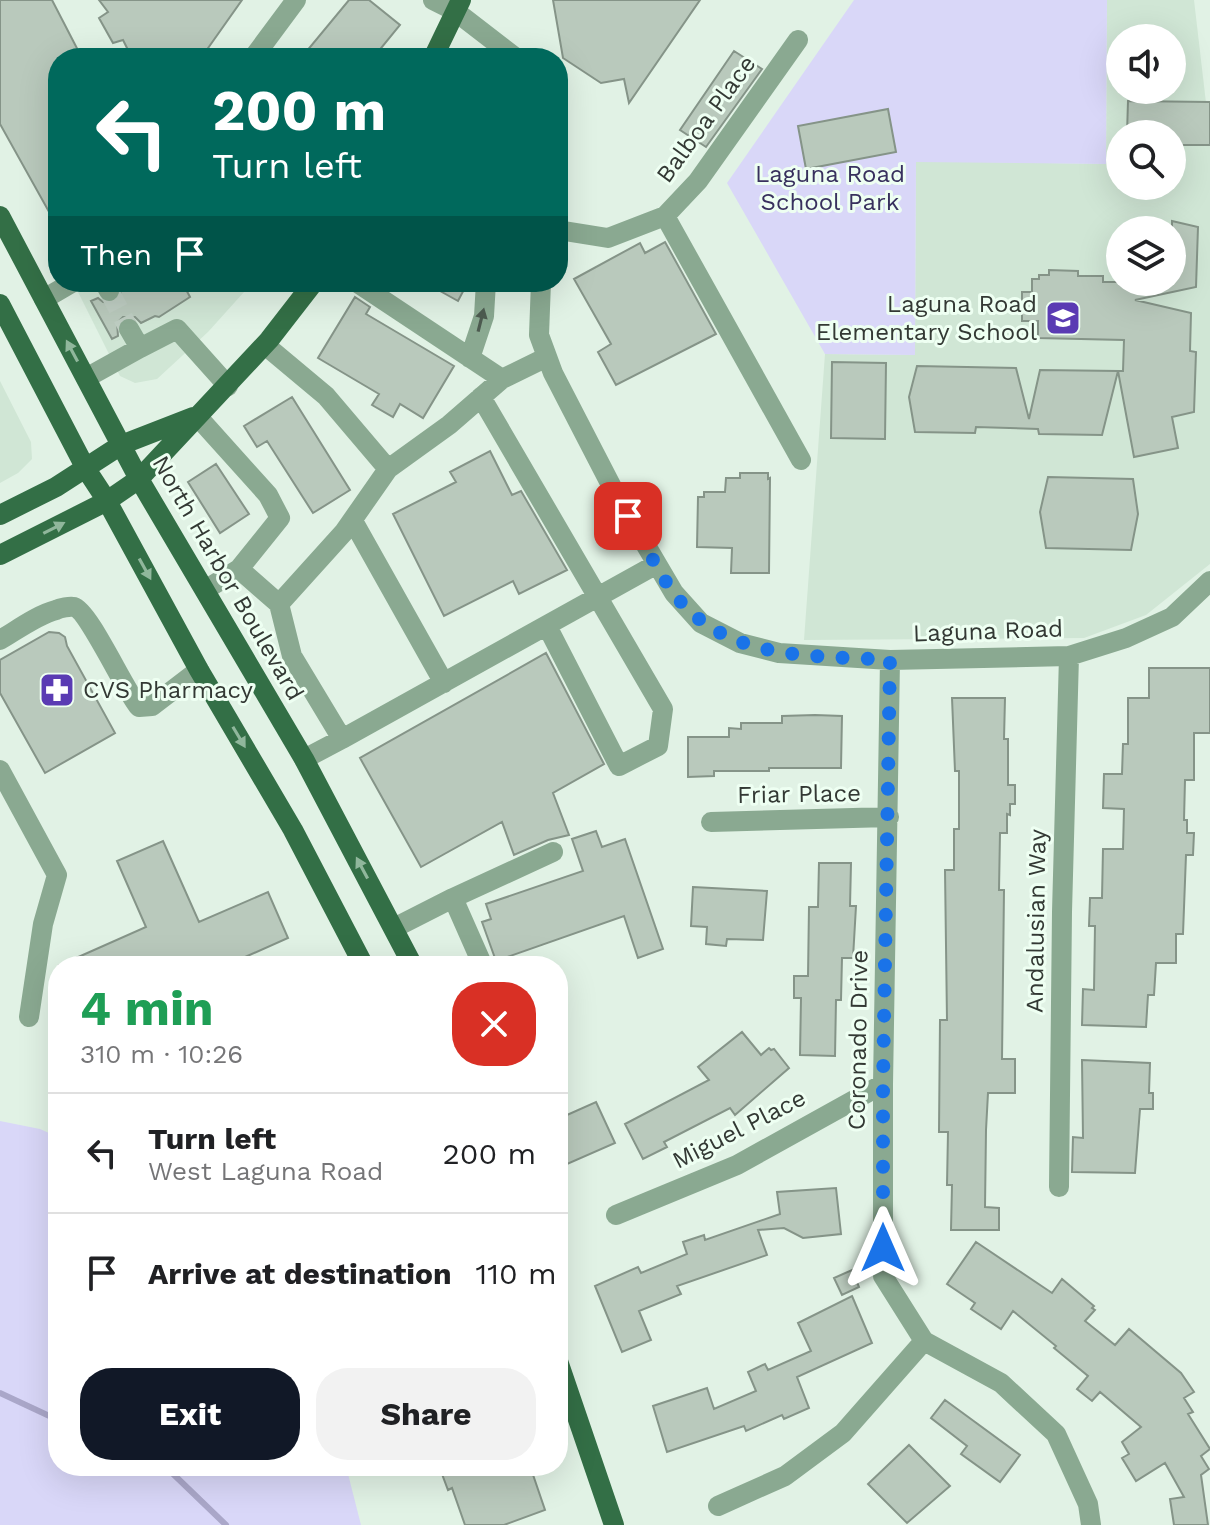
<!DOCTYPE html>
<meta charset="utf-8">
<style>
body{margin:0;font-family:"Work Sans",sans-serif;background:#f2f2f2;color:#202124;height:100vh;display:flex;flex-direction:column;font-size:30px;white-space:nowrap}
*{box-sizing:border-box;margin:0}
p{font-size:26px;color:#757577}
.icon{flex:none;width:44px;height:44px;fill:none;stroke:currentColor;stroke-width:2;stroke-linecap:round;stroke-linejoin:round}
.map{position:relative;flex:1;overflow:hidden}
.sheet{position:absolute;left:48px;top:956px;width:520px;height:520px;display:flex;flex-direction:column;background:#fff;border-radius:32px;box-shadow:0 8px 32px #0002}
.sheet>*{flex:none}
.hud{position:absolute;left:48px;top:48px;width:520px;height:244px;border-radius:32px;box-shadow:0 8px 32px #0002;background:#00695c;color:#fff;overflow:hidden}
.controls{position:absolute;left:1106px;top:24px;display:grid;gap:16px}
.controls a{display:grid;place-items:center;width:80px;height:80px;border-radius:50%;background:#fff;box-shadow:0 8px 32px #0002;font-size:40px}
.pin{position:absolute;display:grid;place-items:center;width:68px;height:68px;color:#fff;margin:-34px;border-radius:16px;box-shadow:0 4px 12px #0006}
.me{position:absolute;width:88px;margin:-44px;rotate:0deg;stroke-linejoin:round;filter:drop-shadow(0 0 6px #0008)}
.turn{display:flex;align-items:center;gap:28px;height:168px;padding:0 32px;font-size:36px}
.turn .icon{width:104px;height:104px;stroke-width:2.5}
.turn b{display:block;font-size:56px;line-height:68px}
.then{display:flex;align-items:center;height:76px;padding:0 32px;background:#0003;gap:16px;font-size:30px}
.round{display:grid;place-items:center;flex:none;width:84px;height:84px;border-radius:32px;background:#f2f2f2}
.summary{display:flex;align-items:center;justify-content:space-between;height:136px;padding:0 32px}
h1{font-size:48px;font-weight:700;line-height:60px;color:#1e9e55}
.action{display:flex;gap:16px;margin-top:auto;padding:16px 32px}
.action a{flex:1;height:92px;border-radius:32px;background:#111827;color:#fff;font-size:32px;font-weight:700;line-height:92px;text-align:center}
.action a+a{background:#f2f2f2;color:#202124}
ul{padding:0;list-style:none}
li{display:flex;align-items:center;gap:24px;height:120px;padding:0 32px;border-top:2px solid #e0e0e0}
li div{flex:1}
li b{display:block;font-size:30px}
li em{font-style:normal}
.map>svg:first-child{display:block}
</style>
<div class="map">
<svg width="1210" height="1525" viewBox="0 0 1210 1525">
<rect width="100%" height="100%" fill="#e1f2e5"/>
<path fill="#d0e6d5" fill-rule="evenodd" d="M1107 0H1194L1210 137V564L1146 615 1084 638 804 640 825 354 915 355 916 161 1106 164ZM1120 38H1172V90H1120ZM1120 134H1172V186H1120ZM1120 230H1172V282H1120Z
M73 282H253L208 332 157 379 135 383 120 376Z
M0 381 31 442 32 459 18 473 0 483Z"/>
<path fill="#d9d7f8" d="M854 0H1107L1106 164 916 162 915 355 825 354 727 183Z
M0 1121 40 1129 58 1137V1466H346L361 1525H0Z"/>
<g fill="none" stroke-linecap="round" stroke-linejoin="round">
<path stroke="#aaa7c9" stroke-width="6" d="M0 1393 58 1420
M160 1466 169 1470 226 1525"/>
</g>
<path fill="#b9c9bc" stroke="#859488" stroke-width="2" d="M0 0H52L82 58H58V228L0 124Z
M99 0H242L201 58H132L123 40 113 43 99 18 108 12Z
M349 0H369L400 25 373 58H301Z
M553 0H700L629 103 624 79 601 83 563 58Z
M734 51 762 69 706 147 680 130Z
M1128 101 1210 102V145H1172V134H1127Z
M888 109 896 152 806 169 798 126Z
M1172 221 1198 227 1196 287 1135 300 1191 313 1190 351 1196 352 1194 412 1172 417 1178 448 1134 457 1118 371H1123L1124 340 1038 338V321H1022V292H1032V279H1039V275H1049V270L1078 271V276H1103V282H1172Z
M665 242 716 334 616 385 598 352 611 344 574 279 640 243 645 253Z
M127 282H182L190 297 159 317 155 316 141 323 135 317H123L117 323 118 336 112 339 91 301 98 298 103 302 115 303 120 297 121 285Z
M424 282H468L458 301Z
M355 297 370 307 366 314 454 366 423 418 400 404 393 417 372 405 379 394 318 358Z
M832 362 886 363 885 439 831 438Z
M917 366 1016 368 1029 419 1040 370 1118 371 1102 435 1039 434 1038 429 976 427 975 433 915 432 909 397Z
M292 397 350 490 313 513 267 441 257 447 244 426Z
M490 451 512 495 521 491 567 570 519 594 513 581 444 616 393 514 456 482 450 472Z
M216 464 249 514 220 533 188 482Z
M740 473H768V479L770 478 769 573H731L732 548 697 547 698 497H704V492H725L726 478H740Z
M1048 477 1133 479 1138 514 1131 550 1046 548 1040 512Z
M49 632 59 633 65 637 67 646 115 733 45 773 0 693V660Z
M546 653 604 764 553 793 569 835 548 840 514 855 502 822 421 867 360 758Z
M1149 668H1210V733H1194V780H1185L1184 820H1187V833H1194L1193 855H1186L1183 934H1176V963H1156L1154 995H1148L1146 1027 1082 1025 1083 989 1094 990 1095 926H1089L1090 898H1102L1103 849H1123L1124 809 1103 808 1104 774H1122L1123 744H1128V698H1149Z
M952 698H1005L1004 739H1008V785H1015V804H1010V815L1007 814V833H1000L999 890H1004L1002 1059H1015V1093H988L986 1130 985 1207 999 1208V1230H951L952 1185H947L948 1132H939L940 1020H947L945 870H954V829H959V771H955Z
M815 715 842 716 841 768H769V771H714V776L688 777V737H729V728L741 729V723H782V716Z
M596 831 602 847 625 839 663 949 638 958 624 916 496 961 482 922 491 919 486 904 583 871 572 839Z
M163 841 199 922 268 892 288 938 236 961 239 966H58L146 927 117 861Z
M819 863H851L850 906H856L853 958H842L841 1000H836L835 1056 800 1055 801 998H794V976H808L809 907H818Z
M693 887 767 891 763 940 727 939 726 946 706 944 707 927 691 926Z
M742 1032 761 1055 769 1048 771 1050 774 1049 789 1068 735 1115 730 1108 664 1142 667 1147 643 1159 625 1124 709 1080 698 1067Z
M1082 1060 1150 1063 1149 1093H1153V1109H1140L1135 1173 1072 1172 1073 1137 1083 1138Z
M596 1102 615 1143 558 1168V1119Z
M836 1188 841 1234 803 1238 784 1228 758 1230 767 1255 677 1286 681 1294 639 1311 651 1340 622 1352 595 1286 638 1267 641 1273 687 1254 683 1242 704 1235 705 1240 780 1214 777 1192Z
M976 1242 1052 1293 1062 1279 1094 1306 1092 1308 1095 1310 1085 1321 1115 1345 1129 1329 1181 1373 1194 1392 1184 1398 1193 1412 1188 1414 1210 1449 1201 1456 1209 1469 1201 1475 1208 1525H1174L1170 1499 1184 1497 1165 1463 1136 1481 1122 1458 1129 1454 1122 1442 1141 1427 1100 1392 1092 1401 1077 1389 1088 1376 1054 1348 1056 1346 1013 1311 1001 1329 971 1309 975 1303 947 1284Z
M852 1270 859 1287 842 1295 834 1278Z
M852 1296 872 1343 797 1377 809 1408 784 1419 782 1415 746 1431 744 1426 667 1452 653 1406 707 1388 714 1409 756 1391 748 1372 765 1364 768 1370 811 1351 798 1323Z
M945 1400 1020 1455 1000 1482 961 1454 967 1446 931 1418Z
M909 1445 950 1486 907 1523 868 1484Z
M439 1466H530L545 1510 504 1525H465L452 1488 448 1490Z"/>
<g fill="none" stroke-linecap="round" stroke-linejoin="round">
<path stroke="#becdc2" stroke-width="20" stroke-dasharray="20 10" stroke-linecap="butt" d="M109 291 129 329"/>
<path stroke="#8aa991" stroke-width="20" d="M433 0 455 11 516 58
M253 58 296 0
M665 216 801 460
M558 230 608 238 665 216 698 181 798 40
M104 282 109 291
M356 282 502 379
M541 282 539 335 553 373 614 491 674 593 701 623 740 643 779 653 890 660 1069 656 1126 638 1172 617 1210 581
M44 299 73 282
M129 329 140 348 177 329 228 386
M265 345 326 396 388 469 344 532 279 604
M470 358 484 316 486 282
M86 378 140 348
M481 397 663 709 658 746 619 766 547 626
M197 416 268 495 280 518 239 569 205 590
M388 469 449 425 502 379 547 357
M353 521 444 683
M239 569 279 604 292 656 342 739 657 564
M0 640C17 630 37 615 56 610 60 608 70 606 74 607 89 611 125 691 139 707L152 706 199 670
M890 660 883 1084V1276L924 1341 1001 1383 1056 1434 1088 1504 1091 1525
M304 759 342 739
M0 770 57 875 43 924 29 1017
M711 822 889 817
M453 898 553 852
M394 928 453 898 483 966
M1059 1187 1062 912 1069 656
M616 1215 737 1165 883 1084
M718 1506 785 1476 843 1433 924 1341"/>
<path stroke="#336f46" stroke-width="20" d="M433 58 461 0
M0 216 139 479 304 759 413 966
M0 304 86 469 107 501 199 670 293 830 364 966
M0 515 56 487 121 445 193 417
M0 555 107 501 139 479 269 340 314 282
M558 1361 614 1525"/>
</g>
<defs><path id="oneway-solid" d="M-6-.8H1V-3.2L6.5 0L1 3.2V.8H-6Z" transform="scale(2)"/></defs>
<use fill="#4d5b50" href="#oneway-solid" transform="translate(481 320) rotate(-76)"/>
<g fill="#90b79c">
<use href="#oneway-solid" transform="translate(72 351) rotate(-118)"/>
<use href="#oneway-solid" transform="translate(54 528) rotate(-27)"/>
<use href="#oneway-solid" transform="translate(145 569) rotate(61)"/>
<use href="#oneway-solid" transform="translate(239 737) rotate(59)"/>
<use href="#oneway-solid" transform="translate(362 868) rotate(-118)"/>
</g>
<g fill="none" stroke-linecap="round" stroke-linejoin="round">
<path stroke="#1a73e8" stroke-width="14" stroke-dasharray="0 25.2" d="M628 516C644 541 657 571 675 595 728 662 812 655 890 660L883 1084V1248"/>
</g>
<defs>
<symbol id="school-square" viewBox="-11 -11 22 22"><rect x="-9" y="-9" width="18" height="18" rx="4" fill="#5a3bb3" stroke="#eefff2"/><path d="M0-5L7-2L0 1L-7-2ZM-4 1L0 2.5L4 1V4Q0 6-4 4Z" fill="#fff"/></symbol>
<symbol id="pharmacy-square" viewBox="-11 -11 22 22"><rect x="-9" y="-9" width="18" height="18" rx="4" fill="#5a3bb3" stroke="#eefff2"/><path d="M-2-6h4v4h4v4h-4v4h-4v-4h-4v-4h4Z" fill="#fff"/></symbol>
</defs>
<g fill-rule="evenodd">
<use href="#school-square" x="1043" y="298" width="40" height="40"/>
<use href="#pharmacy-square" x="37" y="670" width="40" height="40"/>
</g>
<g text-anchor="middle" stroke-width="6" stroke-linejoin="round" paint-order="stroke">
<g font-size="24" fill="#333934" stroke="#eefff2">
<text transform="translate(706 119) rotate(-54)" y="8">Balboa Place</text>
<text transform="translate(228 578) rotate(60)" y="8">North Harbor Boulevard</text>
<text transform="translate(988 631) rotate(-2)" y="8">Laguna Road</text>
<text transform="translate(799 794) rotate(-1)" y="8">Friar Place</text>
<text transform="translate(1036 921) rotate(-89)" y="8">Andalusian Way</text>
<text transform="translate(858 1040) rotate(-89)" y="8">Coronado Drive</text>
<text transform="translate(739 1129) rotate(-27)" y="8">Miguel Place</text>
</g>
<g font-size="24" fill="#38315e" stroke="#eefff2">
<text x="830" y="182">Laguna Road<tspan x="830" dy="28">School Park</tspan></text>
</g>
<g font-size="24" fill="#333934" stroke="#eefff2" text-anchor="end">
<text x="1037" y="312">Laguna Road<tspan x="1037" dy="28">Elementary School</tspan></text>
<text x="83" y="698" text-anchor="start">CVS Pharmacy</text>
</g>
</g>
</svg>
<div class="controls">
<a><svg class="icon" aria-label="sound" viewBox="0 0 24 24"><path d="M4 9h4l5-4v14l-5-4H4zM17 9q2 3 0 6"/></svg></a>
<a><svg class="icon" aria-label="search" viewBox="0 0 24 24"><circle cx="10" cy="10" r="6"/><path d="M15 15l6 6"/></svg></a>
<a><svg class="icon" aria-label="layers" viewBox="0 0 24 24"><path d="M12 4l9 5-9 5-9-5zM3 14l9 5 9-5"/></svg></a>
</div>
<div class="pin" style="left:628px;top:516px;background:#d93025"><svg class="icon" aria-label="arrive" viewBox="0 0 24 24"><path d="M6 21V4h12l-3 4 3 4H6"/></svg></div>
<svg class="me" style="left:883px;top:1248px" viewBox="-20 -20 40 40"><path d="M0-17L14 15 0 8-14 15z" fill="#1a73e8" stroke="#fff" stroke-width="4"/></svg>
<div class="hud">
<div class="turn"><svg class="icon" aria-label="left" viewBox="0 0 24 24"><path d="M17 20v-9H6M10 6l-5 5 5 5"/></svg><div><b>200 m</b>Turn left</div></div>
<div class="then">Then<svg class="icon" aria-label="arrive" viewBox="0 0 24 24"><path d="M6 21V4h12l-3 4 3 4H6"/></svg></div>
</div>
<section class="sheet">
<div class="summary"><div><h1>4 min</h1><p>310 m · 10:26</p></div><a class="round" style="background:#d93025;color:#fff"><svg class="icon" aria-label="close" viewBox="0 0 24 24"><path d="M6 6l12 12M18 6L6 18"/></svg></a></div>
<ul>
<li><svg class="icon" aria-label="left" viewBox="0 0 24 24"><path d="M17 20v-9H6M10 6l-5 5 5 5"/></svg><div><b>Turn left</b><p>West Laguna Road</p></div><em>200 m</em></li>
<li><svg class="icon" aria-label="arrive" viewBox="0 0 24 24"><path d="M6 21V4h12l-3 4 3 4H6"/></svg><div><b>Arrive at destination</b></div><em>110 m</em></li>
</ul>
<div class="action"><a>Exit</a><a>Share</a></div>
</section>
</div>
